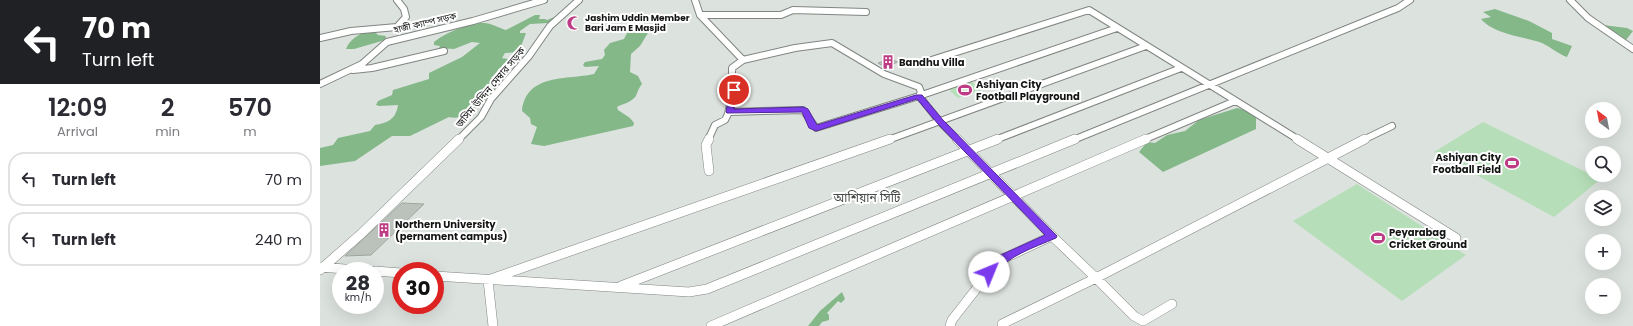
<!DOCTYPE html>
<meta charset="utf-8">
<style>
body{margin:0;font-family:Poppins,"Noto Sans Bengali",sans-serif;background:#f7f7f7;color:#2b2b33;height:100vh;display:flex;flex-direction:column;font-size:15px;white-space:nowrap}
*{box-sizing:border-box;margin:0}
p{font-size:13px;color:#7c7c81}
.icon{flex:none;width:22px;height:22px;fill:none;stroke:currentColor;stroke-width:2;stroke-linecap:round;stroke-linejoin:round}
.map{position:relative;flex:1;overflow:hidden}
.drawer{display:flex;flex-direction:column;background:#fff;width:320px}
.drawer>*{flex:none}
.banner{background:#202124;color:#fff;overflow:hidden}
.needle{width:26px;rotate:328deg}
.fabs{position:absolute;left:1265px;top:102px;display:grid;gap:8px}
.fabs a{display:grid;place-items:center;width:36px;height:36px;border-radius:50%;background:#fff;box-shadow:0 4px 16px #0002;font-size:20px}
.speed{position:absolute;left:12px;top:262px;display:flex;gap:8px;font-size:20px;font-weight:700;text-align:center}
.speed>*{display:grid;place-content:center;width:52px;height:52px;border-radius:50%;background:#fff;box-shadow:0 4px 16px #0002;line-height:1}
.speed small{font-size:10px;font-weight:400}
.speed .limit{border:6px solid #d22;background:#fff;color:#111}
.pin{position:absolute;display:grid;place-items:center;width:34px;height:34px;color:#fff;margin:-17px;border:2px solid #fff;border-radius:50%;box-shadow:0 1px 4px #0007}
.me{position:absolute;width:44px;margin:-22px;rotate:45deg;stroke-linejoin:round;filter:drop-shadow(0 0 3px #0008)}
.turn{display:flex;align-items:center;gap:14px;height:84px;padding:0 16px;font-size:18px}
.turn .icon{width:52px;height:52px;stroke-width:2.5}
.turn b{display:block;font-size:28px;line-height:34px}
.eta{display:flex;justify-content:space-evenly;align-items:center;height:68px;text-align:center}
.eta b{font-size:24px;font-weight:600;line-height:28px}
ul{padding:0;list-style:none}
li{display:flex;align-items:center;gap:12px;height:54px;margin:0 8px 6px;padding:0 8px;border:2px solid #e1e1e2;border-radius:16px}
li div{flex:1}
li b{display:block;font-size:15px}
li em{font-style:normal}
main{display:flex;flex:1;min-height:0}
.map>svg:first-child{display:block}
</style>
<main>
<section class="drawer">
<div class="banner">
<div class="turn"><svg class="icon" aria-label="left" viewBox="0 0 24 24"><path d="M17 20v-9H6M10 6l-5 5 5 5"/></svg><div><b>70 m</b>Turn left</div></div>
</div>
<div class="eta">
<div><b>12:09</b><p>Arrival</p></div>
<div><b>2</b><p>min</p></div>
<div><b>570</b><p>m</p></div>
</div>
<ul>
<li><svg class="icon" aria-label="left" viewBox="0 0 24 24"><path d="M17 20v-9H6M10 6l-5 5 5 5"/></svg><div><b>Turn left</b></div><em>70 m</em></li>
<li><svg class="icon" aria-label="left" viewBox="0 0 24 24"><path d="M17 20v-9H6M10 6l-5 5 5 5"/></svg><div><b>Turn left</b></div><em>240 m</em></li>
</ul>
</section>
<div class="map">
<svg width="1313" height="326" viewBox="0 0 1313 326">
<rect width="100%" height="100%" fill="#dce2dd"/>
<path fill="#b6dfb9" d="M651 81 662 90 638 98 628 89Z
M1163 122 1272 175 1281 179 1234 217 1114 152Z
M1037 184 1146 255 1082 301 973 221Z"/>
<path fill="#84b889" d="M1175 9 1209 21 1232 33V39L1252 46 1247 57C1238 54 1231 47 1222 43 1205 37 1173 34 1161 19L1171 17 1163 12Z
M215 15H220L219 19H225L227 20 237 16 228 23 210 24 200 31V33H206L199 52 185 53 182 58 194 60 184 64 171 78H184C174 91 148 123 129 117L90 136H72L35 161 0 166V148L13 145 18 138 50 131 55 125C68 123 76 119 78 105L59 106 56 105 58 101 72 95 73 90 109 79V73L142 57 160 43 152 42 134 49 119 48 120 46 114 45V42C125 33 150 22 164 23 171 23 179 28 186 30Z
M1283 25 1307 28 1313 31 1306 40Z
M331 28 320 46 311 54 310 72 318 76 322 84C317 90 317 97 313 99 309 103 302 104 297 107L298 110 310 118 314 123 313 126 224 146 211 144 217 127 211 124 210 118 202 111C206 73 248 80 274 74L279 66 265 67 263 65 265 62 282 59 285 55 284 50 290 43 304 39 309 29Z
M50 31 55 32 58 35 66 36 65 40 34 49H26C29 40 41 32 50 31Z
M917 108 928 111 936 118V129L843 172 819 152 827 142 835 143 847 135 865 131 879 120Z
M522 292 525 299 521 303 518 301 507 313 509 315V320L502 322 499 326H488L500 311Z"/>
<path fill="#bbc1bb" stroke="#a1a6a1" d="M570 59 578 62 565 67 558 63Z
M82 203 104 204 51 255 25 256Z"/>
<g fill="none" stroke-linecap="round" stroke-linejoin="round">
<defs>
<path id="minor-far1" d="M77 0 84 9 86 17 77 27
M375 0 380 15 423 60 412 68V94L408 114 405 120 395 125 388 140
M1250 0 1268 18 1313 49
M380 15H461L473 10 546 12
M0 38 31 31 77 27
M423 60 475 48 512 43 564 74 599 87 601 92 599 96 620 122 638 140
M599 64 769 10 979 140
M33 70 52 68 124 51
M0 84 42 64 67 42 153 21 224 0
M410 112 483 110 496 128 599 96 797 28
M138 140 161 117 171 99 209 56 230 26 259 0
M568 140 826 46
M675 140 861 68
M753 140 1078 8 1090 0
M823 140 915 101
M1043 140 1072 126"/>
<path id="minor" d="M389 139 386 145 389 171
M637 139 732 236
M977 139 1136 238
M0 267 49 271
M0 270 41 234 139 139
M55 271 81 273
M115 276 369 292 387 289 755 139
M301 286 678 139
M682 324 776 278 814 316 823 321 852 304
M173 326 168 280 570 139
M391 326 826 139
M630 326 632 320 678 261 732 236 776 278 1045 139"/>
</defs>
<use href="#minor-far1" stroke="#808580" stroke-width="8"/>
<use href="#minor" stroke="#808580" stroke-width="10"/>
<use href="#minor-far1" stroke="#fff" stroke-width="6"/>
<use href="#minor" stroke="#fff" stroke-width="9"/>
</g>
<path fill="#7c3aed" stroke="#51269a" d="M414 88 417 90 414 109 483 107 488 109 497 125 596 95H602L623 120 737 236 736 238C713 248 689 255 673 275H665L664 272 674 258 725 235 618 124 597 99 496 131 489 128 482 112 407 113 406 112 410 90Z"/>
<defs>
<symbol id="mosque-bare" viewBox="-9 -9 18 18"><path d="M3.5-4.9A6 6 0 1 0 3.5 4.9A5 5 0 1 1 3.5-4.9Z" fill="#bd3c85" stroke="#fff" stroke-width="2.5" paint-order="stroke"/></symbol>
<symbol id="building-bare" viewBox="-9 -9 18 18"><path d="M-4-6H4V6H1V3H-1V6H-4ZM-2.5-4.3h1.7v1.8h-1.7ZM.8-4.3h1.7v1.8H.8ZM-2.5-1h1.7V.8h-1.7ZM.8-1h1.7V.8H.8Z" fill="#bd3c85" stroke="#fff" stroke-width="2.5" paint-order="stroke"/></symbol>
<symbol id="stadium-bare" viewBox="-9 -9 18 18"><path d="M0-5a6.5 5 0 1 0 0 10a6.5 5 0 1 0 0-10ZM-3.5-1.8h7v3.6h-7Z" fill="#bd3c85" stroke="#fff" stroke-width="2.5" paint-order="stroke"/></symbol>
</defs>
<g fill-rule="evenodd">
<use href="#mosque-bare" x="244" y="13" width="20" height="20"/>
<use href="#building-bare" x="558" y="52" width="20" height="20"/>
<use href="#stadium-bare" x="635" y="80" width="20" height="20"/>
<use href="#stadium-bare" x="1182" y="153" width="20" height="20"/>
<use href="#building-bare" x="54" y="220" width="20" height="20"/>
<use href="#stadium-bare" x="1048" y="228" width="20" height="20"/>
</g>
<g text-anchor="middle" stroke-width="4" stroke-linejoin="round" paint-order="stroke">
<g font-size="9" font-weight="bold" fill="#131513" stroke="#fff" text-anchor="start">
<text x="265" y="21">Jashim Uddin Member<tspan x="265" dy="10">Bari Jam E Masjid</tspan></text>
</g>
<g font-size="9" fill="#131513" stroke="#fff">
<text transform="translate(105 23) rotate(-13)" y="3">হাজী ক্যাম্প সড়ক</text>
</g>
<g font-size="10" font-weight="bold" fill="#131513" stroke="#fff" text-anchor="start">
<text x="579" y="66">Bandhu Villa</text>
<text x="656" y="88">Ashiyan City<tspan x="656" dy="12">Football Playground</tspan></text>
<text x="1181" y="161" text-anchor="end">Ashiyan City<tspan x="1181" dy="12">Football Field</tspan></text>
<text x="75" y="228">Northern University<tspan x="75" dy="12">(pernament campus)</tspan></text>
<text x="1069" y="236">Peyarabag<tspan x="1069" dy="12">Cricket Ground</tspan></text>
</g>
<g font-size="10" fill="#131513" stroke="#fff">
<text transform="translate(170 87) rotate(-50)" y="4">জসিম উদ্দিন মেম্বার সড়ক</text>
</g>
<g font-size="12" fill="#464b47" stroke="#fff">
<text x="547" y="202">আশিয়ান সিটি</text>
</g>
</g>
</svg>
<div class="fabs">
<a><svg class="needle" viewBox="-14 -14 28 28"><path d="M0-13l5 13h-10z" fill="#e53935"/><path d="M0 13l5-13h-10z" fill="#7c7c81"/></svg></a>
<a><svg class="icon" aria-label="search" viewBox="0 0 24 24"><circle cx="10" cy="10" r="6"/><path d="M15 15l6 6"/></svg></a>
<a><svg class="icon" aria-label="layers" viewBox="0 0 24 24"><path d="M12 4l9 5-9 5-9-5zM3 14l9 5 9-5"/></svg></a>
<a>+</a>
<a>−</a>
</div>
<div class="speed"><div>28<small>km/h</small></div><div class="limit">30</div></div>
<div class="pin" style="left:414px;top:90px;background:#d93025"><svg class="icon" aria-label="arrive" viewBox="0 0 24 24"><path d="M6 21V4h12l-3 4 3 4H6"/></svg></div>
<svg class="me" style="left:669px;top:272px" viewBox="-20 -20 40 40"><circle r="19" fill="#fff"/><path d="M0-13L10 11 0 6-10 11z" fill="#7c3aed"/></svg>
</div>
</main>
